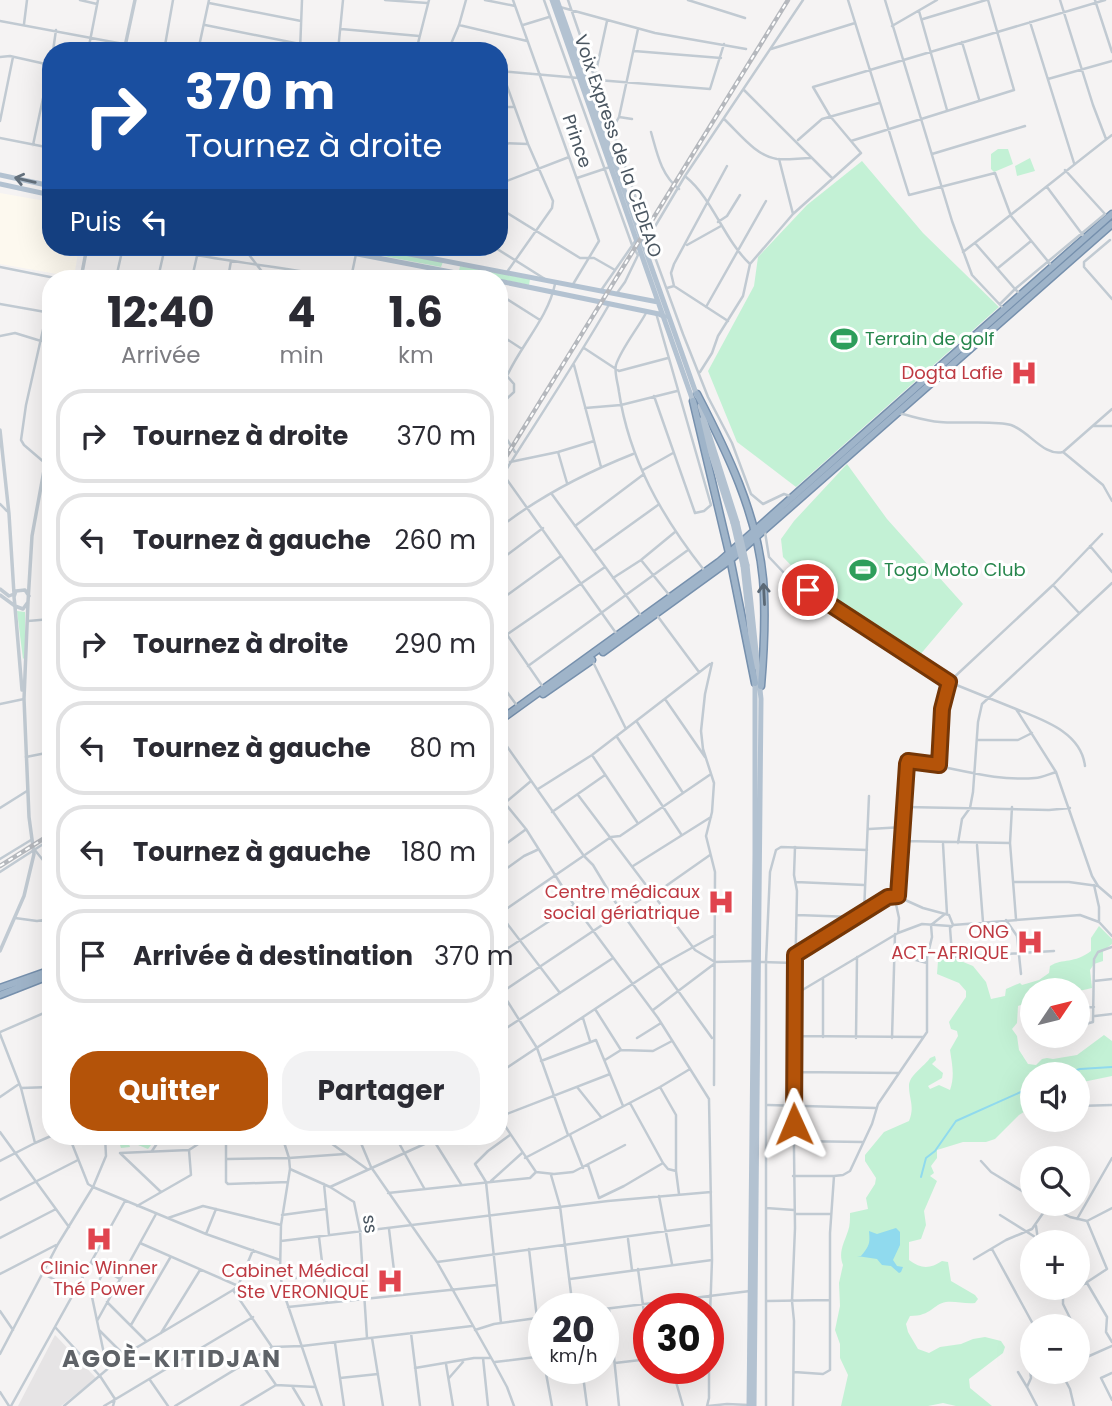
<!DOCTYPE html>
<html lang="fr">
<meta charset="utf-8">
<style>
body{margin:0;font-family:Poppins,sans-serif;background:#f2f2f3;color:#2b2b33;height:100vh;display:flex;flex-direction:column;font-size:26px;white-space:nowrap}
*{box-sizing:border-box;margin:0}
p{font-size:23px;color:#7c7c81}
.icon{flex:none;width:38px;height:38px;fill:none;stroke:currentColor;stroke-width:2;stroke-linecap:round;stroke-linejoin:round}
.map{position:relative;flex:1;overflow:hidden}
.sheet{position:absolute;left:42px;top:270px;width:466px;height:875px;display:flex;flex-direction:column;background:#fff;border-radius:28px;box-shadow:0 7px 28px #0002}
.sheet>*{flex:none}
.top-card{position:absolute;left:42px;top:42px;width:466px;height:214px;border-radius:28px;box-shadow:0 7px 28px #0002;background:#1a4fa0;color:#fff;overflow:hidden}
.needle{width:46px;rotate:55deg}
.buttons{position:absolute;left:1020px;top:978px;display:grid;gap:14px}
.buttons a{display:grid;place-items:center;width:70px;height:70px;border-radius:50%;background:#fff;box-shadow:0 7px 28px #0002;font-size:35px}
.speed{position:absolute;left:528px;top:1293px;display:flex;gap:14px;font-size:35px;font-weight:700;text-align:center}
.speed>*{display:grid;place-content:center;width:91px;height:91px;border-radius:50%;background:#fff;box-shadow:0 7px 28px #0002;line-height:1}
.speed small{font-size:18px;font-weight:400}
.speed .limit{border:10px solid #d22;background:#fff;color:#111}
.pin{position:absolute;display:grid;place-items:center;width:60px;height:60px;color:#fff;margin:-30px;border:4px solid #fff;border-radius:50%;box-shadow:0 2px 7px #0007}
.me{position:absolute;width:77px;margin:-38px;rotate:359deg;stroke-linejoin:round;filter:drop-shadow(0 0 5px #0008)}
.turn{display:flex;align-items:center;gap:24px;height:147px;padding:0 28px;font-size:32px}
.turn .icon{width:91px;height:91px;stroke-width:2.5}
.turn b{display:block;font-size:49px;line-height:60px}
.then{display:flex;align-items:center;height:66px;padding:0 28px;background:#0003;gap:14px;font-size:26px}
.eta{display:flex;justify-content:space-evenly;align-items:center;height:119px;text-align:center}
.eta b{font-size:42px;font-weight:700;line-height:49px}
.button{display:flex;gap:14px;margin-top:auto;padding:14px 28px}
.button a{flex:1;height:80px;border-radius:28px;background:#b45309;color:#fff;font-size:28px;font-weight:700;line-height:80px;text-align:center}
.button a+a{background:#f2f2f3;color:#2b2b33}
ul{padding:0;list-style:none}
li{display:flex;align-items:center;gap:21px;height:94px;margin:0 14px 10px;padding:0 14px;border:4px solid #e1e1e2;border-radius:28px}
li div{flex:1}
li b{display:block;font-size:26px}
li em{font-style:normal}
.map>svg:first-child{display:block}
</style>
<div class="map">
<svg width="1112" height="1406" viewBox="0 0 1112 1406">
<rect width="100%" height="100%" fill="#f5f3f3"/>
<path fill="#fdf9ef" d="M0 193 51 202V247H79L74 277 0 264Z"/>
<path fill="#e6e4e5" d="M55 1335 96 1378 61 1406H18Z"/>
<path fill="#c3f1d5" d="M998 149H1008L1013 164 994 172 991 169V154Z
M1030 158 1035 171 1017 176 1015 166Z
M862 161 923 233 999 307 796 487 737 442 708 371 754 286 758 257 807 205Z
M336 247H361L443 262 441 267Z
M460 266 530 279 529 285 459 271Z
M847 464 887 519 963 604 919 656 807 582 783 557 781 539 794 521Z
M17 611 25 612V657L23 659Z
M1099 926 1112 939V944L1103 951V961L1094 964 1090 970 1092 988 1079 991 1078 996V990H1032V1001L1018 1006 1017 1023 1012 1029 1017 1036 1019 1050 1028 1064 1036 1065 1042 1059 1047 1058 1053 1059 1077 1055 1104 1035 1112 1041V1076L1078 1083V1074H1032V1107L1019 1115 995 1139 986 1142H963L937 1150V1158L931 1166 934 1173 930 1176 937 1181 924 1211 926 1225 921 1239 909 1242V1260C921 1269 930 1269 942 1261L948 1262 951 1281 975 1295 978 1299 975 1303C965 1304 956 1301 946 1302 933 1304 932 1316 910 1316L906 1324 908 1332 918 1349 929 1353 940 1347 961 1344 973 1339 985 1337 1001 1341 1005 1347 1003 1353 969 1379 970 1388 992 1406H956L943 1403 928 1406H841L848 1375 840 1358V1344L835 1330 840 1306 839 1283 843 1265C838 1253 844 1243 848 1231 850 1226 850 1219 850 1213L868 1209 866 1198 875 1184 876 1178 865 1161V1155L884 1132 909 1121C915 1107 909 1099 909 1086 909 1075 925 1066 930 1058L935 1056 936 1060 932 1064 943 1073 942 1078 928 1086 930 1089 939 1085 950 1090C955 1076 952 1064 950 1050L958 1036 957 1031 951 1029 949 1022 966 997V991L959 983 937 974 938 961 951 957 973 966 986 982 991 999 1005 996 1006 989 1020 983 1022 985 1039 980 1049 973 1050 966C1063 958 1074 964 1091 951V938Z
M117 1136H158L148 1149 128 1141 130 1147 121 1148Z"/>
<path fill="#90daee" d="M896 1228 900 1232V1245L893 1260 897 1266 903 1267 901 1272 899 1273 891 1266 882 1265 877 1259 857 1256H861C870 1245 870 1243 869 1231L877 1234Z"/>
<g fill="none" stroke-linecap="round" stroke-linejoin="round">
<path stroke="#90daee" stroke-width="2" d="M1064 1074 1080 1069 1112 1067
M921 1177 926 1158 935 1151 956 1121 1032 1087"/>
<defs>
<path id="trunk" d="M697 394C727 452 757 513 763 579 766 614 764 651 761 686
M693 401 729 553 755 683
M603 652 730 560 1112 224
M543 694 592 660
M499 721 719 562 1112 214
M0 988 51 970
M0 995 51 975"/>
</defs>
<use href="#trunk" stroke="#7690ad" stroke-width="9"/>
<path stroke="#c1cad2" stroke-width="2.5" d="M80 0 97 4
M385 0 427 3
M485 0 515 6
M513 0 599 241 572 286
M544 0 632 245 638 255 625 282 617 293
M568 0 641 213 636 222
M688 0 745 18
M848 0 909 195 995 173 1011 216 1051 265
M885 0 952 221 972 275 1004 309
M1060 0 1093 105 1106 139
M1095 0 1112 52
M209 3 301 21
M560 7 655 33 746 49
M919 11 947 110
M923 19 986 0
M0 21 161 51
M1030 22 1074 163
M24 24 27 0
M205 25 300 44
M459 25 527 41
M523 25 549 17
M892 26 937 0
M341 29 419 36
M962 42 979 99
M771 49 855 23
M53 51 56 30
M88 51 98 0
M164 51 173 0
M198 51 209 0
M300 51 302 0
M338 51 343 0
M416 51 429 0
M448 51 459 25 466 0
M634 51 721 58
M0 57 10 56 50 65
M499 71 579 78
M502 72 528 144 553 201 552 208 507 272
M595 76 607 21
M585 79 710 89 724 44
M1048 79 1112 61
M744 90 832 178
M499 107H513
M619 117 632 119
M724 119C739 133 756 156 777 159 788 160 800 158 811 158
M0 121 13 57
M651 132C657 153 661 175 679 189
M606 134 614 126 619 117 638 29
M0 138 51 148
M798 140 822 119 879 103
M851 141 1014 90 988 0
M499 143 528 144
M33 145 51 61
M932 154 1025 126
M779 159 793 214
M1065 170 1105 214
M686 177C713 199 724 240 750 264
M577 178 610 167
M499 184 569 157
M1047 187 1085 238
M499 208 580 258H594L615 270
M718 222 727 216 740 195
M648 238 683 334 708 397 732 443 751 494 763 504 784 494 790 496
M1110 240 1084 262V267L1112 299
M975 243 1015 289 1000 304
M644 245 685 176 803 0
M687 245 721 226
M243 247 267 278
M494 247 545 279
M963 252C1014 213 1062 174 1112 135
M197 255C244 264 291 268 338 278
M0 267 55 278
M998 268 1031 241
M116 278 123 247
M158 278 165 247
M192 278 199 247
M228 278 231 261
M351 278 356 254
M437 278 446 273
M674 286 671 273 674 264 727 166
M667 288 674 286 728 321
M602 289 636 240
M1019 293 1015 289 1105 214
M499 294 540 320
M0 304 51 313
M706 307 766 201
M646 313C638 328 621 349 616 365 614 373 618 383 619 392 629 459 662 517 704 570
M499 334 522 349
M0 336 15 333 41 341
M584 348 619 371 668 358
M574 365 601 467
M499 372 507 376
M700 372 712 353 718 336 743 296 750 264 793 214 861 153 830 116 813 87 1105 0
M654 396 695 513 704 511 711 505 656 313
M499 406 514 392V384L507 376C521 345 548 318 555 284
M585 408 621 405 677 391
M1112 409 1063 452 1103 485 1112 501
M898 413C912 416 925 421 940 422 959 424 996 420 1011 425 1029 431 1044 457 1063 452
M1093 426H1112
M499 427 515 452
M558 452 567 483
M510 462 558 452 594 441
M45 463 24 445 21 440 26 405 47 312
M643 470 673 453
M503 474 616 633
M499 481C536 422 575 364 610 303
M551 493 642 617
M0 504 7 511
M575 526 644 474
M499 528C540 496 585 473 633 454
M765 532 769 557 785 574 949 682 1016 709 1056 772 1092 876 1098 886 1112 898
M1090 546 1112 572
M594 551 658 505
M641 560 670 596
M499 561 543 528
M613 578 641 560 675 532
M1053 585 1079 613
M499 601 561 556
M656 614 699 672
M28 621 51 619
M499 623 543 687
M499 640 605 567
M592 660 626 729
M712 663 705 694 701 731 703 749 714 783 712 812 706 836 715 872 714 1085
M528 666 688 550
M499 681 518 707
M665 699 705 757
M0 704 24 699
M1016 709C1043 720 1081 732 1085 766
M637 722 683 793
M48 723 46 692 51 689
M499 735 584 856 593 865 622 913 712 1038
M617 737 681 834
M978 740H1018L1032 733
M48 752V723L51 722
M592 755 637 822
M26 757 51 752
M939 765 942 709 949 682 1053 585 1102 534
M538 789 592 755 710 664
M578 795 695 950 715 962 753 961
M499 796 526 829 574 905 658 1018 709 1099 712 1260 709 1342
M906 807 1049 810 1070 808
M1012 807 1010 843 1016 919
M0 808 27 791
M499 808 531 781
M552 812 605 775
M869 829 904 827
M903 841 1010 843
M958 843 962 819 970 808 973 792 978 722 982 704 1112 583
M943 844 947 914
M977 845 983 922
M34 849 51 870
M499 849 525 830
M0 859 31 840
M633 866 711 817
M0 872 51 839
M499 874 524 856 537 850
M796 882 864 885
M1014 882H1069L1098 886
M1094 885 1099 907V922
M653 895 710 855
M894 895 899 918 898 933
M898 896 908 761C950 766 993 782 1035 778 1042 778 1049 774 1056 772
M864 912 869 796
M499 913 560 993
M499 914 611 837 620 836 711 774
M797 915 853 917
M15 918 37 921 51 919
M47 920 51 942
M1006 920 1017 936 1021 974
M931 925 945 914
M953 925 1080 915 1099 922 1112 936
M499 954 574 905
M894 954 927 963
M795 955 885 898 894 895 923 908 949 915 953 925 950 928 952 954 955 957 1054 951
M760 962 795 963
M1094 981 1112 979
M499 988 537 1048 568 1135
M499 994 650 893
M794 995 898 933 922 924 950 926
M1078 1008 1094 1007
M595 1009 621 1050
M653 1010 714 964
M1095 1016 1112 1014
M583 1018 590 1041
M1078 1026 1093 1022 1094 959 1098 952 1112 947
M0 1032 51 1010
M499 1033 613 958
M0 1034 21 1088 35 1143 0 1161
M794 1036 923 1037
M823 1037V978
M637 1038 661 1023
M856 1038 857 957
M892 1038 895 934
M605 1060 621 1050 653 1051 672 1041
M541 1061 596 1040 623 1106
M793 1072 899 1073
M499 1073 661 965 715 935
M577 1087 601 1117
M660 1087 676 1115V1171L679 1194
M21 1088 51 1087
M0 1097 19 1084
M630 1103 663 1163 668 1169 676 1171
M768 1105 876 1108
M1078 1106 1112 1105
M499 1117 610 1074
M499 1117 536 1172
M0 1132 69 1227
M570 1135 583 1168
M69 1136 88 1184 93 1187 106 1156 105 1136
M226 1136V1182L228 1184 288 1182
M282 1136 289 1158 290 1169 281 1225 280 1273 283 1291 322 1406
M321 1136 367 1169
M358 1136 371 1167 437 1262 493 1361 507 1387 514 1406
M395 1136 424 1188
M431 1136 461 1184
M794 1141 863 1142
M35 1143 51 1136
M152 1151 162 1136
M120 1153 189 1150 206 1139 244 1136
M120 1153 161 1192
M525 1158 660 1087 690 1069
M227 1159 289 1158 345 1154
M981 1161 991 1172 1032 1197
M588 1165 599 1198
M290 1169 330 1187 354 1202 360 1231 367 1338
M551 1175 560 1206 573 1309
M793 1176H834
M491 1181 522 1153
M324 1184 329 1235
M330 1187 442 1136
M388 1193 530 1178 536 1172 554 1174 573 1172 625 1145
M659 1196 672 1264
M599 1198 624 1186 663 1163
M0 1200 78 1160
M1045 1204 1070 1217 1087 1221 1112 1208
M137 1206 191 1175 189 1150
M766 1208 794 1210
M796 1214H831
M282 1215 326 1209
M1000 1215 1043 1242
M168 1218 203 1206 281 1225
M1077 1219 1112 1158
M1036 1226 1038 1240
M389 1229 397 1295
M206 1234 216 1209
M319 1237 327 1303
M0 1238 56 1209
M628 1239 632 1270
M281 1241 608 1201 711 1192
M140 1243 236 1285
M529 1249 537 1318
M992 1249 1034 1326
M974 1259 1006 1240 1032 1229 1048 1206
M437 1262 711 1225
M91 1263 120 1279
M638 1269 649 1349
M104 1270 92 1297 107 1368
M0 1274 56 1245
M44 1274 75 1291
M281 1277 296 1278 322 1271
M570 1279 712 1260
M1087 1283 1107 1317 1106 1332 1112 1342
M233 1290 272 1347
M674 1300 676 1309
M767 1301 830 1300
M107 1302 146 1341
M288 1307 497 1285
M604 1309 750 1291
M609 1309 619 1406
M0 1311 13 1330
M97 1321 156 1214
M501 1323 486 1182 475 1164 488 1151 510 1135
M131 1325 170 1258
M1074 1326 1063 1304V1298L1107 1269 1087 1221
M55 1327 100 1376 115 1399 113 1406
M99 1330 124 1355
M475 1330 494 1324 544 1317
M161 1333 200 1270
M411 1333 420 1406
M1078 1334 1089 1356
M372 1338 383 1406
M335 1343 344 1406
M0 1354 58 1244 93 1187 206 1234 280 1260
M1032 1355 1029 1359 1031 1378 1027 1387 1037 1406
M257 1357 276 1385 315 1387
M483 1358 488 1406
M1078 1361 1112 1346
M495 1362 544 1356V1359
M615 1363 649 1359
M446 1364 453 1406
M415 1368 474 1358H491
M545 1368 552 1406
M582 1368 587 1406
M672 1368 683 1406
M794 1372 823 1374 830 1370V1233L834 1176 843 1175 850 1171 872 1124 878 1104 927 1032V958L932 937 931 925
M1018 1372 1027 1387
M1061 1372 1070 1389 1074 1406
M1112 1373 1101 1378 1112 1400
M340 1378 378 1374
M449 1378 463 1362
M150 1380 168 1406
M292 1386 304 1406
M0 1392 9 1406
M11 1406 125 1201
M64 1406 124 1355 233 1290 238 1286 253 1250
M104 1406 253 1317
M175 1406 272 1347 302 1346 472 1326
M241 1406 276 1385
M707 1406 709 1398V1368
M708 1406 727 1404 749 1405
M766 1406V962L770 872 776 850 781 847 867 850
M793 1406 794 1321 792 1301 795 1228 793 1072 797 891 794 875 795 847"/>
<path stroke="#c1cad2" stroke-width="3.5" d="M124 51 135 0
M81 278 87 247
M0 430 9 514 14 594 9 596 0 589
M0 595 15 606
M29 596 25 590 16 591 14 597 15 606 23 609 28 602 32 536 51 432
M15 607 22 690
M0 951 24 896 34 854 29 817 24 699 28 602"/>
<path stroke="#b3c2d1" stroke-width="5" d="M552 0 694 404
M557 0 697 396
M0 175 51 186
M0 184 51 195
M321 247 482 278
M373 247 658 302
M499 281 659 314 665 317
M700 406 737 522
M700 420 733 523
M747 565 761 699 754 1406
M743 566 754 667
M749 1406 755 855V681"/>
<use href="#trunk" stroke="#9fb4c9" stroke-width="6"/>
<defs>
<path id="rail" d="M499 468 788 0
M0 866 51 834"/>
</defs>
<use href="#rail" stroke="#b5b8bd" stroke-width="4.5"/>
<use href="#rail" stroke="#fff" stroke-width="2" stroke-dasharray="5" stroke-linecap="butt"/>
<path stroke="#b3c2d1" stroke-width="5" d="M737 522 747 565
M733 523 743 566"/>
</g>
<defs><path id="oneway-shaft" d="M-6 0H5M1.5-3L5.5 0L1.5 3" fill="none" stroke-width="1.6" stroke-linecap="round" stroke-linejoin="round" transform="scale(1.75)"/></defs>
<use stroke="#64717d" href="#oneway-shaft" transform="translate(25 180) rotate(-167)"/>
<use stroke="#5b6976" href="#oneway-shaft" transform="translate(764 594) rotate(-93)"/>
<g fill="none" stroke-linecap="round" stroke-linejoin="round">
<defs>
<path id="route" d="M794 1124 795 955 888 897 898 896 907 764 908 761 939 765 942 709 949 682 808 590"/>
</defs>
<use href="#route" stroke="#753606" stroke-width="18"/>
<use href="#route" stroke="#b45309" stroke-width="12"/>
</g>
<defs>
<symbol id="stadium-bare" viewBox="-9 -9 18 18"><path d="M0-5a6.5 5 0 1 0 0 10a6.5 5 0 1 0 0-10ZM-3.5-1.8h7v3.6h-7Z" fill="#2e9e5b" stroke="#fff" stroke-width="2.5" paint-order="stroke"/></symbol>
<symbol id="hospital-bare" viewBox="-9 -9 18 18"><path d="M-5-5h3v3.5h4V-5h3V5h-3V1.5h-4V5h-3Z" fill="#e0444e" stroke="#fff" stroke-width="2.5" paint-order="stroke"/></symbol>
</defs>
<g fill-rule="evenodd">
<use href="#stadium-bare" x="825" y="320" width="38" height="38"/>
<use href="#hospital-bare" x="1005" y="354" width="38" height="38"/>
<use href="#stadium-bare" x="844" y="551" width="38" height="38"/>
<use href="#hospital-bare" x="702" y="883" width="38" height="38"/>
<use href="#hospital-bare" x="1011" y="923" width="38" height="38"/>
<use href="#hospital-bare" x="80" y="1220" width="38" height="38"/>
<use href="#hospital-bare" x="371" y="1262" width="38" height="38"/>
</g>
<g text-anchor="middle" stroke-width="6" stroke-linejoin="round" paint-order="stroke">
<g font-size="18" fill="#4a5661" stroke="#fff">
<text transform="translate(577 141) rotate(71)" y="6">Prince</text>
<text transform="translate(618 146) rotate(71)" y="6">Voix Express de la CEDEAO</text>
<text transform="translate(370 1224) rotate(82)" y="6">ss</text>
</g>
<g font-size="18" fill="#27864d" stroke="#fff" text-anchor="start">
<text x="865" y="345">Terrain de golf</text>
<text x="884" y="576">Togo Moto Club</text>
</g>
<g font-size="18" fill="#be3a42" stroke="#fff" text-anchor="end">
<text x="1003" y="379">Dogta Lafie</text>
<text x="700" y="898">Centre médicaux<tspan x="700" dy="21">social gériatrique</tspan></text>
<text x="1009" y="938">ONG<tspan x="1009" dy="21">ACT-AFRIQUE</tspan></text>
<text x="99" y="1274" text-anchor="middle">Clinic Winner<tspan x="99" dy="21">Thé Power</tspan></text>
<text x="369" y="1277">Cabinet Médical<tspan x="369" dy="21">Ste VERONIQUE</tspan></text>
</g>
<g font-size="24" font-weight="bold" letter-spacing="2" fill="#5f6368" stroke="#fff">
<text x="172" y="1367">AGOÈ-KITIDJAN</text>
</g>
</g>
</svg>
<div class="buttons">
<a><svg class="needle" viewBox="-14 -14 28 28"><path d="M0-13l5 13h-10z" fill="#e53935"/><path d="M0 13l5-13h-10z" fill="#7c7c81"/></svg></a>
<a><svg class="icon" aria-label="sound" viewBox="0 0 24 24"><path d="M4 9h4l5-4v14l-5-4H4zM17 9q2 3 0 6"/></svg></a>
<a><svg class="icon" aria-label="search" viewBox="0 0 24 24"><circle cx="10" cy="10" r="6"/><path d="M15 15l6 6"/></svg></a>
<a>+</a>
<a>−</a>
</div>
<div class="speed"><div>20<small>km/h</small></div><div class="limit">30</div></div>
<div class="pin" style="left:808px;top:590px;background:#d93025"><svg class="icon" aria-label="arrive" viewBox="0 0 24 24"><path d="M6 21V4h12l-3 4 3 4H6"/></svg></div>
<svg class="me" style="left:794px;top:1124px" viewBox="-20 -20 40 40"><path d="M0-17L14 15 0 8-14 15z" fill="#b45309" stroke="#fff" stroke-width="4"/></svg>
<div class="top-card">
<div class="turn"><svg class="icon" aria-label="right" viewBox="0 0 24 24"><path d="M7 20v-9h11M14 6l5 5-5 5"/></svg><div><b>370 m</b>Tournez à droite</div></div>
<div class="then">Puis<svg class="icon" aria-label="left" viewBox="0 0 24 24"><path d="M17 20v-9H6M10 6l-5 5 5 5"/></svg></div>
</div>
<section class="sheet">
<div class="eta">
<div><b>12:40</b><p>Arrivée</p></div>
<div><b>4</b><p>min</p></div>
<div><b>1.6</b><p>km</p></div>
</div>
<ul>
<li><svg class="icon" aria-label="right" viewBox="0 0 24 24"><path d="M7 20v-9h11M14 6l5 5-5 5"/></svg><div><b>Tournez à droite</b></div><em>370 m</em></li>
<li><svg class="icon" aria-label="left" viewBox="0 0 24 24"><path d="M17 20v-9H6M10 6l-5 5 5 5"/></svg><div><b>Tournez à gauche</b></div><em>260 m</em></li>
<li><svg class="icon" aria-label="right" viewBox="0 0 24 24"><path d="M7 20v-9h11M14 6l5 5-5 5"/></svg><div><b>Tournez à droite</b></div><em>290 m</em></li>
<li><svg class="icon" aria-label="left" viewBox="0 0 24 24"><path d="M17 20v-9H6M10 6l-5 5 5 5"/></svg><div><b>Tournez à gauche</b></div><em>80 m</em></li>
<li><svg class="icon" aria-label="left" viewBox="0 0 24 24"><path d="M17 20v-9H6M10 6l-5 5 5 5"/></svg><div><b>Tournez à gauche</b></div><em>180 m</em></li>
<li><svg class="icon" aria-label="arrive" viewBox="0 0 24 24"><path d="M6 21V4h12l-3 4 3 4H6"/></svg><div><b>Arrivée à destination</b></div><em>370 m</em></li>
</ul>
<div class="button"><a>Quitter</a><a>Partager</a></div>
</section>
</div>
